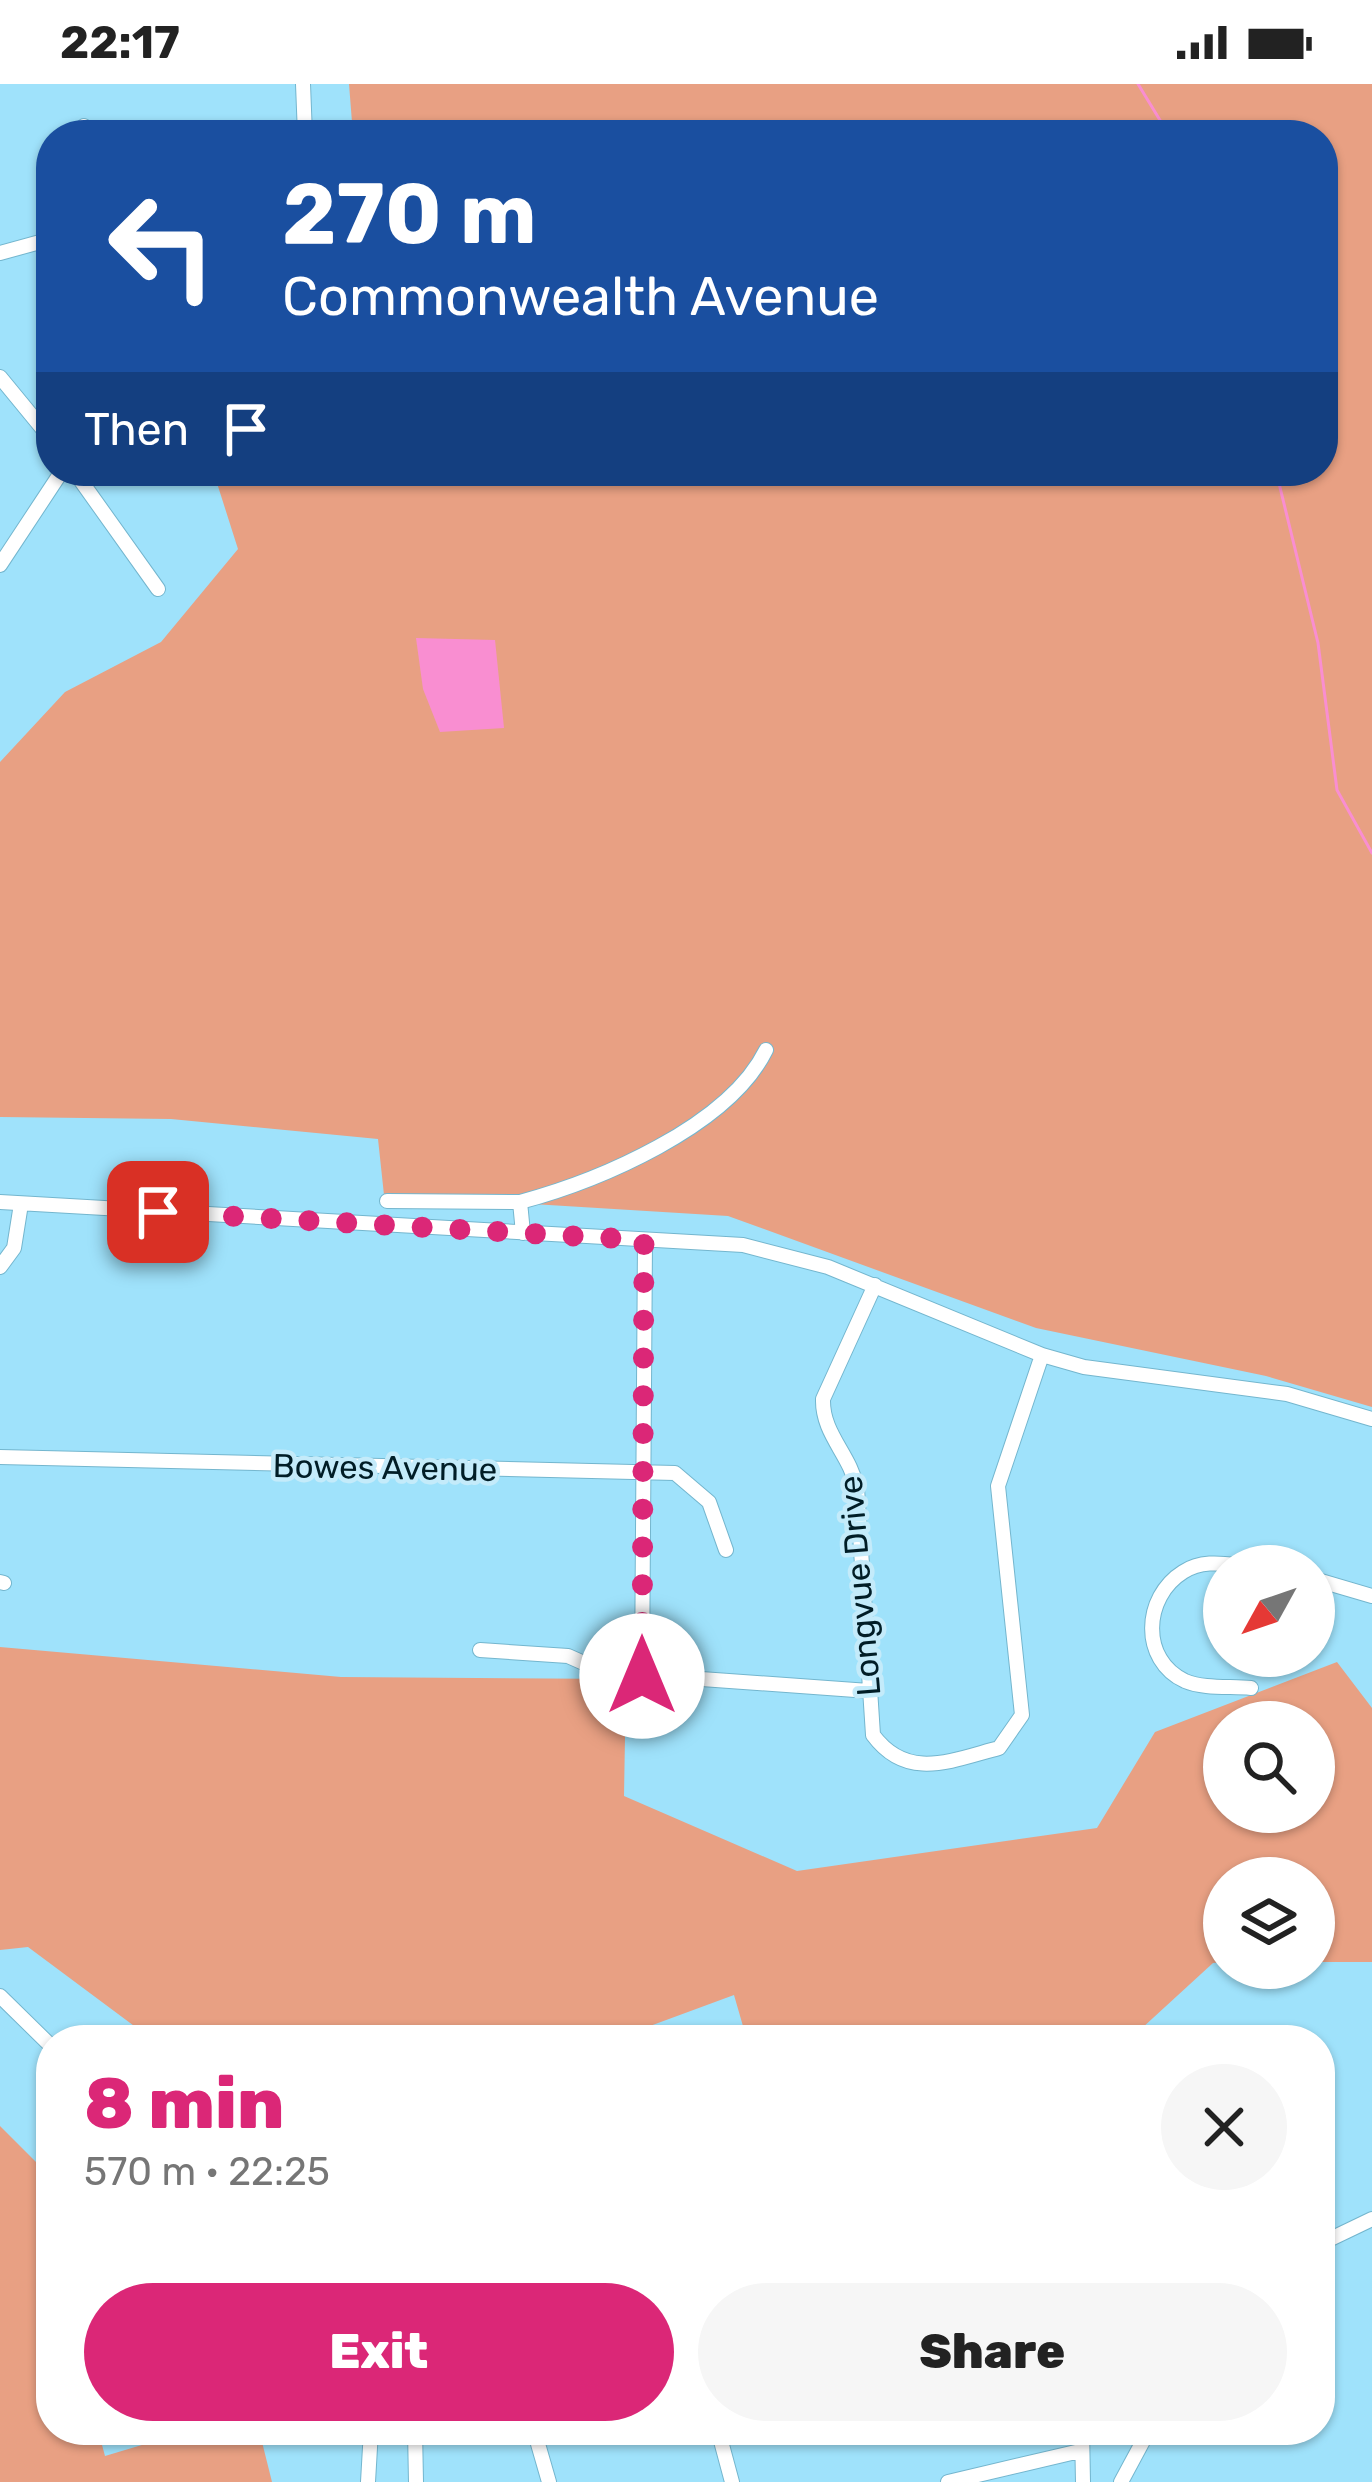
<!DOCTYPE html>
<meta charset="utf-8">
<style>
body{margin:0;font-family:Rubik,sans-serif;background:#f6f6f6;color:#222;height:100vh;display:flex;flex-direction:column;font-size:45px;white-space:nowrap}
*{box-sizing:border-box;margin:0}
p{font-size:39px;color:#767676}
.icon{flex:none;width:66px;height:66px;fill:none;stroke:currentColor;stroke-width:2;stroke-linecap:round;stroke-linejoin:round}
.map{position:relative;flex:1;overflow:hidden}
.drawer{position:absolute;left:36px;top:1941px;width:1299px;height:420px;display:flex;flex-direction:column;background:#fff;border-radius:48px;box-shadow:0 3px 9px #0004}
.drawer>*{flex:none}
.top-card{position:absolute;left:36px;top:36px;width:1302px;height:366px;border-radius:48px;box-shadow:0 3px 9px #0004;background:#1a4fa0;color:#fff;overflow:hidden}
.needle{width:78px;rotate:230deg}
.tools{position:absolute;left:1203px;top:1461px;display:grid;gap:24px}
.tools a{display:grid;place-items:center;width:132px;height:132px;border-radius:50%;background:#fff;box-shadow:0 3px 9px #0004;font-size:60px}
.pin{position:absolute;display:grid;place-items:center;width:102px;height:102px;color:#fff;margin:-51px;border-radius:24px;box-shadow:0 6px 18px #0006}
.me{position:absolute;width:132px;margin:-66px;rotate:0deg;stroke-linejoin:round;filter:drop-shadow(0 0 9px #0008)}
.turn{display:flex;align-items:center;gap:42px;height:252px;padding:0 48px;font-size:54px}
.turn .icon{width:156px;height:156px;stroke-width:2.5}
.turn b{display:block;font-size:84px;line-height:102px}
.then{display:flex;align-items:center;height:114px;padding:0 48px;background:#0003;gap:24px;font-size:45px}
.round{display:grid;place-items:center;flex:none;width:126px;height:126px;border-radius:63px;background:#f6f6f6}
.headline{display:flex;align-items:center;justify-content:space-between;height:204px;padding:0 48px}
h1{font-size:72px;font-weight:800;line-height:90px;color:#db2777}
.action{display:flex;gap:24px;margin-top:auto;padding:24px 48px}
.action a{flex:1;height:138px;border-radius:72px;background:#db2777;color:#fff;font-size:48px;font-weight:800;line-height:138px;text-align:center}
.action a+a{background:#f6f6f6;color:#222}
.status{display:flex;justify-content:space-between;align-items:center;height:84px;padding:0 60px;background:#fff;direction:ltr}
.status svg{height:33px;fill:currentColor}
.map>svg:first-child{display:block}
</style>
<div class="status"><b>22:17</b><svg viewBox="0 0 49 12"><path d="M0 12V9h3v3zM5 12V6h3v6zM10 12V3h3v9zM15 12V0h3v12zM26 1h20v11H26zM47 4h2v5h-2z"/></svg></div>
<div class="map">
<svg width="1372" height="2398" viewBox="0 0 1372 2398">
<rect width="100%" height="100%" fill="#9fe2fb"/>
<path fill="#e8a083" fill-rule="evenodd" d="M349 0H1372V1323L1266 1292 1036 1244 728 1132 384 1111 378 1055 171 1035 0 1033V678L65 608 161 558 238 465 216 396 242 387H1323V51H353Z
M0 1563 341 1593 626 1595 624 1712 797 1787 1097 1744 1155 1648 1337 1578 1372 1624V1878H1314V1794H1224V1878L1213 1879 1129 1956H747L734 1911 612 1956H153L28 1863 0 1866ZM1224 1638H1314V1728H1224Z
M0 2042 51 2093V2346H98L105 2372 192 2346H259L272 2398H0Z"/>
<path fill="#f98ed1" d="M416 554 495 556 504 644 440 648 423 605Z"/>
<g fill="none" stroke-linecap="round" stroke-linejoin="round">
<path stroke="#f98ed1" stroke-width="3" d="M1138 0 1169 51
M1276 387 1318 559 1337 706 1372 769"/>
<defs>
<path id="minor" d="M303 0 305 51
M82 51 84 42
M0 169 51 155
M0 293 51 355
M74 387 158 505
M0 481 62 387
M387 1117 520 1118
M0 1118 743 1161 828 1183 1042 1271 1084 1283 1287 1310 1372 1335
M523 1149 520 1118C598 1097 728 1043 766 966
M0 1183 14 1164 21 1120
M875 1201 823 1315C822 1350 850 1370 857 1404L873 1651C907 1697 950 1677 999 1664L1022 1631 998 1402 1042 1271
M0 1373 675 1389 709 1418 726 1466
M1248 1482C1225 1480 1203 1475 1183 1488 1143 1513 1140 1576 1185 1597 1204 1605 1230 1602 1251 1604
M1314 1495 1372 1512
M0 1498 4 1499
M480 1566 568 1572 604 1588 869 1607
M642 1592 645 1157
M0 1912 51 1962
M1320 2160 1372 2135
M415 2346 416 2398
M534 2346 549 2398
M718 2346 732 2398
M1082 2346 1083 2398
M368 2398 371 2346
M948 2398 1080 2367
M1121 2398 1149 2346"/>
</defs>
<use href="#minor" stroke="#74b6ce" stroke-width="16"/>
<use href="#minor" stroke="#fff" stroke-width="14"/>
</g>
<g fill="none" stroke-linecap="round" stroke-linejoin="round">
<path stroke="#db2777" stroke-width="21" stroke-dasharray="0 37.8" d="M158 1128 644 1156 642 1592"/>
</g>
<g text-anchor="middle" stroke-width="9" stroke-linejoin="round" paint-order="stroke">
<g font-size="33" fill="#011d26" stroke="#c4ebfa">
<text transform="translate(385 1383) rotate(1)" y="12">Bowes Avenue</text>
<text transform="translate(859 1502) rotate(-95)" y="12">Longvue Drive</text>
</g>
</g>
</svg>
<div class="tools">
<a><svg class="needle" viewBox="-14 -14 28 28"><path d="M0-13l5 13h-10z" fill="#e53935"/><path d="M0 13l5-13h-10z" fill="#767676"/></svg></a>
<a><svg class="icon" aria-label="search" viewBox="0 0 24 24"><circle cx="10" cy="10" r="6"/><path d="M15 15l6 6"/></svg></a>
<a><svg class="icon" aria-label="layers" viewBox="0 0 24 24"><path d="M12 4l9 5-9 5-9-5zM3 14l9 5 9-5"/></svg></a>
</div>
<div class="pin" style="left:158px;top:1128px;background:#d93025"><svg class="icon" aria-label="arrive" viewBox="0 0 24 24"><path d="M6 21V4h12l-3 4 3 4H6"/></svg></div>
<svg class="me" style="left:642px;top:1592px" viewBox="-20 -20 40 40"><circle r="19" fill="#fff"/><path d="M0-13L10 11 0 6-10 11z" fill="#db2777"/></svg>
<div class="top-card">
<div class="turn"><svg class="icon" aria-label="left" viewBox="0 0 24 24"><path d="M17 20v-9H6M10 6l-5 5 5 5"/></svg><div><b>270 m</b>Commonwealth Avenue</div></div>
<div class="then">Then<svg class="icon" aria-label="arrive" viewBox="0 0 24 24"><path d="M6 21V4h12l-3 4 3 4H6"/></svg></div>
</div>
<section class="drawer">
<div class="headline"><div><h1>8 min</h1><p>570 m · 22:25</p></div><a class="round"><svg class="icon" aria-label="close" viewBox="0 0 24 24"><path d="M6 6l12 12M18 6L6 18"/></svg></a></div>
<div class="action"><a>Exit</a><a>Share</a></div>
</section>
</div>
